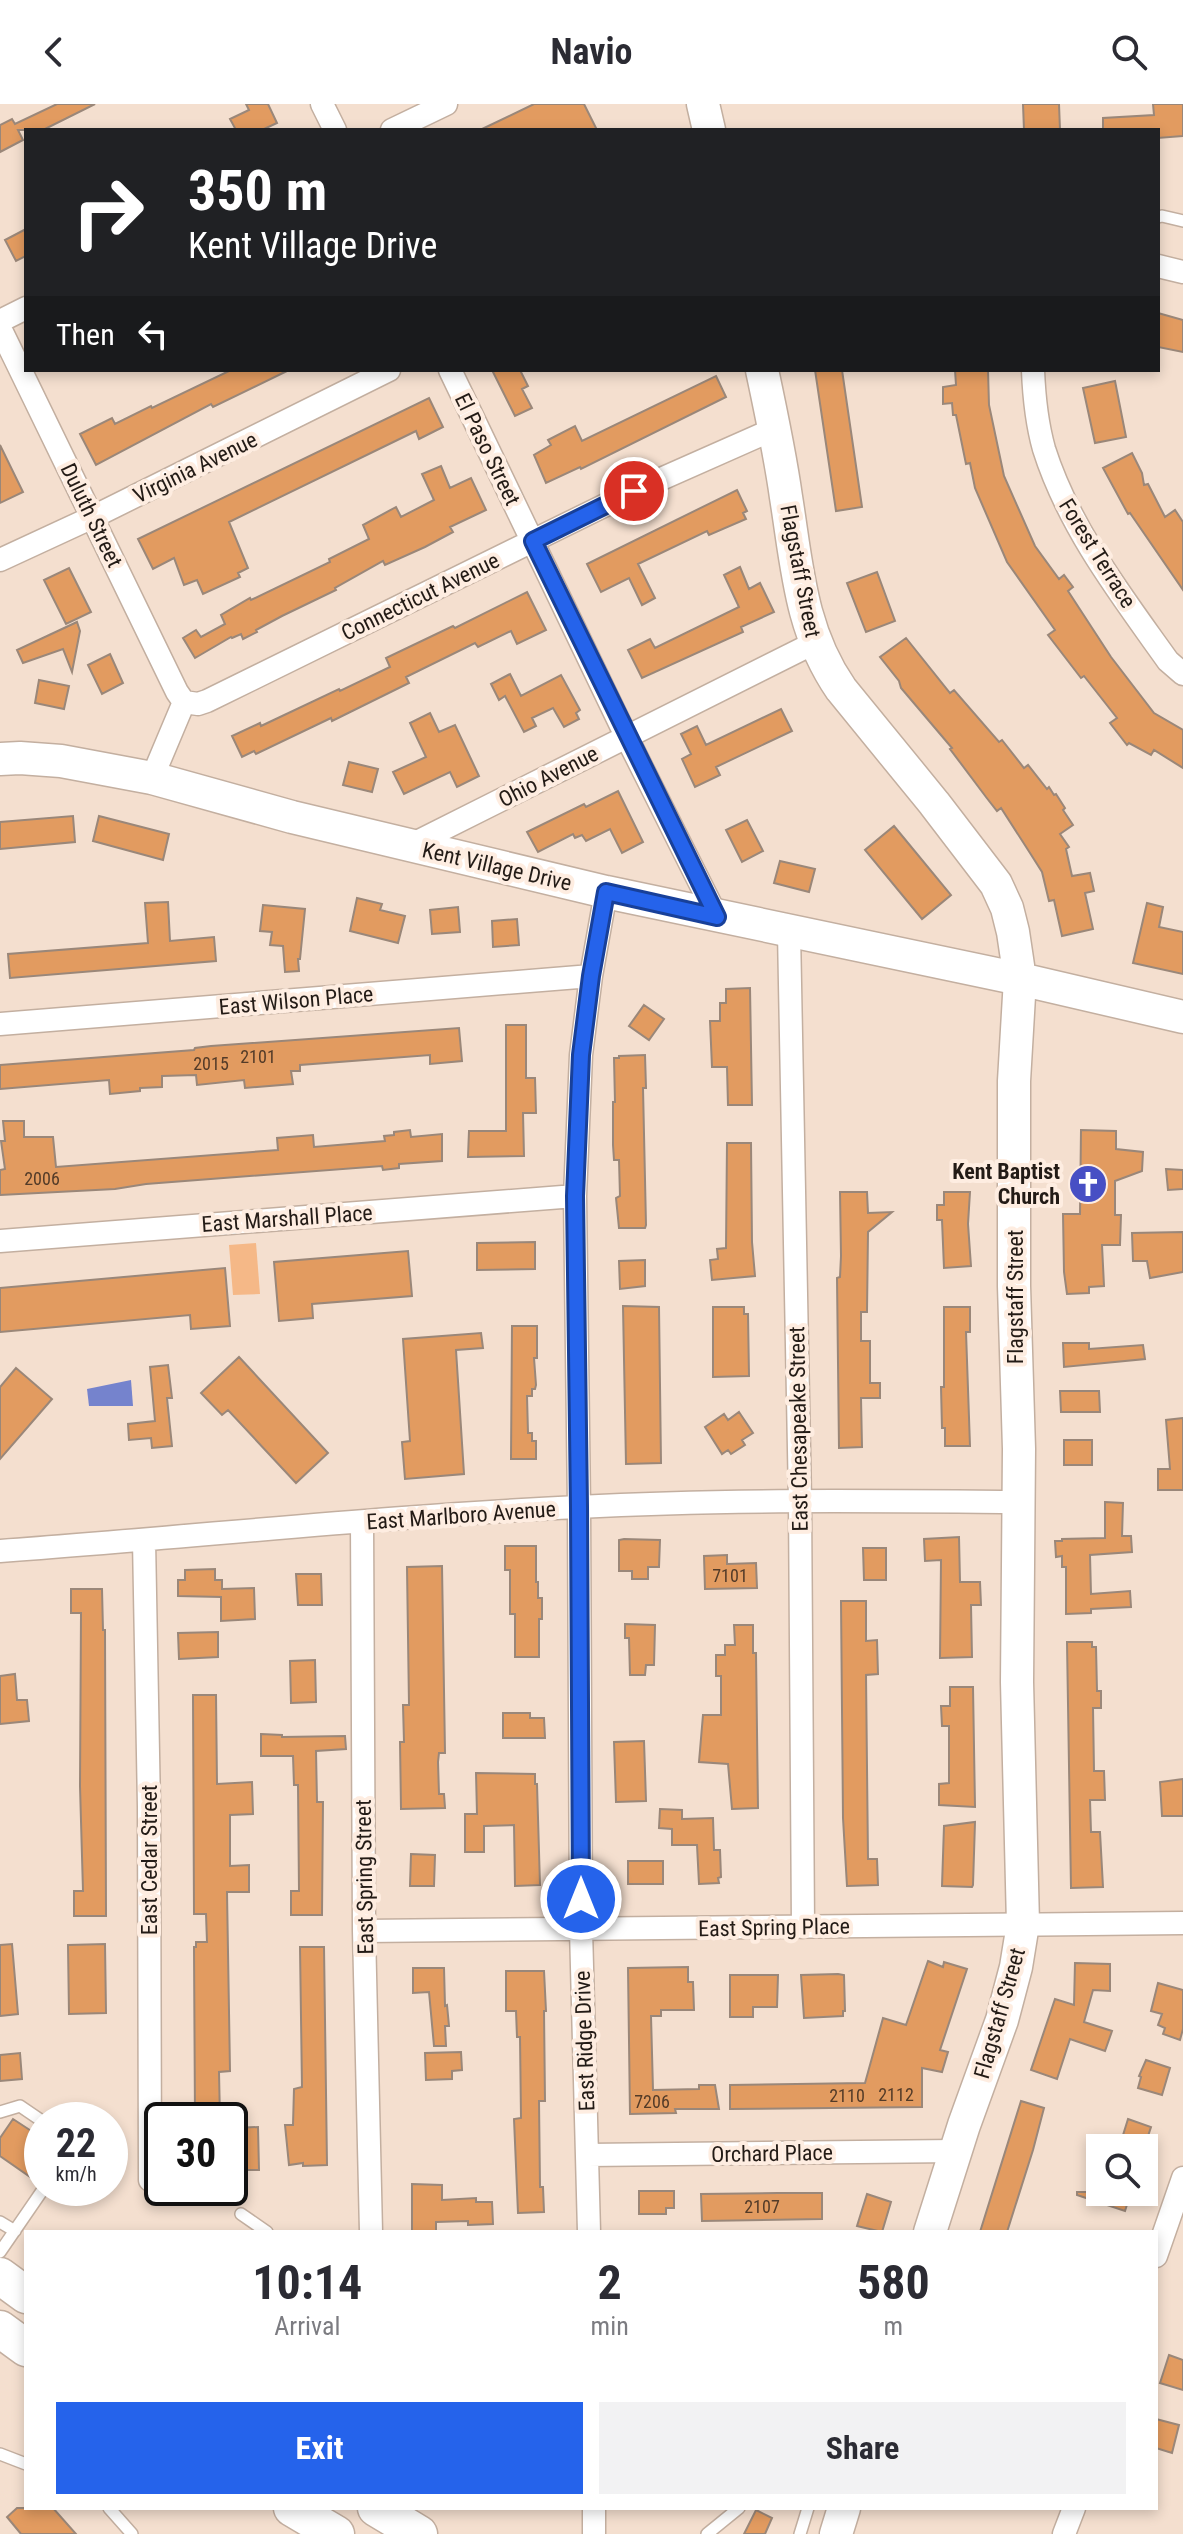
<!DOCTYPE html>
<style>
body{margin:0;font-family:"Roboto Condensed",sans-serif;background:#f2f2f3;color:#2b2b33;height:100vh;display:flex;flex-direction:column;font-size:30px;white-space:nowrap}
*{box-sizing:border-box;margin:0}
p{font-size:26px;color:#7c7c81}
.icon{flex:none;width:44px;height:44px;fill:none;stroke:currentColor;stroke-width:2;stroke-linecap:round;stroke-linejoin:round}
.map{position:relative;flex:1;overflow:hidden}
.drawer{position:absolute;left:24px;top:2126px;width:1134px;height:280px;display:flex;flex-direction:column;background:#fff;border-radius:0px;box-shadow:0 4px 12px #0003}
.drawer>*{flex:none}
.guide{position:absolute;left:24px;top:24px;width:1136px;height:244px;border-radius:0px;box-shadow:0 4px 12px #0003;background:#202124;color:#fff;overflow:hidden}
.tools{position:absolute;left:1086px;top:2030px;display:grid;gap:16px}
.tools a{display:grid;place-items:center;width:72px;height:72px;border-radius:0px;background:#fff;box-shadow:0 4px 12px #0003;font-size:40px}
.speed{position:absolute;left:24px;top:1998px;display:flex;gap:16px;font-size:40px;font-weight:700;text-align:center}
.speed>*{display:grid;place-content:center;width:104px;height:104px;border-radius:50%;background:#fff;box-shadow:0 4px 12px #0003;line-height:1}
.speed small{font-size:20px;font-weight:400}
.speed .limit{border:4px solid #111;border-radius:12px;background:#fff;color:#111}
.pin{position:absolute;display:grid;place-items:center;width:68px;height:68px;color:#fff;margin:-34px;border:4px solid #fff;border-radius:50%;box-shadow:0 2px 8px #0007}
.me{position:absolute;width:88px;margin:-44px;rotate:0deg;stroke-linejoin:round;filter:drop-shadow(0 0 6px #0008)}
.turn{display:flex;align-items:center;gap:28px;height:168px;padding:0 32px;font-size:36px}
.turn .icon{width:104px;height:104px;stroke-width:2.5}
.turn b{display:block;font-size:56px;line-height:68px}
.then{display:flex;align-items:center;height:76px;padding:0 32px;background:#0003;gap:16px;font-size:30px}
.eta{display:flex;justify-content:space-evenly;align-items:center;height:136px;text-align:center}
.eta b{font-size:48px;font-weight:700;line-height:56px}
.button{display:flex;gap:16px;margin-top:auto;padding:16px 32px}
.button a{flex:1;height:92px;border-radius:0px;background:#2563eb;color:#fff;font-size:32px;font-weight:700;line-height:92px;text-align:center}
.button a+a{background:#f2f2f3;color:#2b2b33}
header{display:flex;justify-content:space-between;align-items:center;height:104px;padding:0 32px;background:#fff;font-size:36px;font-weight:700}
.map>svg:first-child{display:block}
</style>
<header><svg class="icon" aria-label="back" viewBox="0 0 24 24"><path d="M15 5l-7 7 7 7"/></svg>Navio<svg class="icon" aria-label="search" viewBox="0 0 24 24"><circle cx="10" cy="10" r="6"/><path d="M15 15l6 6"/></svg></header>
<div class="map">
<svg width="1183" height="2430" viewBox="0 0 1183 2430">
<rect width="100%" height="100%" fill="#f4dfcf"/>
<path fill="#f5b887" d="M256 1139 260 1190 233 1191 229 1141Z"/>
<path fill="#7583cd" d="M131 1276 133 1302H89L87 1285Z"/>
<path fill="#e29b60" stroke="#9a8779" stroke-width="2" d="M57 0H95L43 26H18L23 36 0 48V21L12 15 15 20Z
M246 0H268L277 19 262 26H236L230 15 249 6Z
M534 0H584L597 26H480Z
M1023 0H1059L1060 26H1024Z
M1153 0H1183V32L1158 34V26H1103V14L1154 11Z
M26 125V152L16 157 5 136Z
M1158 209 1183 216V248L1158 243Z
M231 266H289L213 303 211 300 96 361 80 330 112 314 115 320 151 302 152 304Z
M492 266H520L528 282 522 285 532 304 515 312Z
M815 266H842L862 403 836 407Z
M955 266H988L989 301 1004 372 1035 442 1059 475 1064 471 1073 483 1068 487 1111 553 1154 609 1183 626V664L1154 646 1151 651 1129 639 1127 641 1110 619 1117 614 1084 572 1081 574 1048 531 1055 526 1007 458 975 384 970 359 966 360 956 311H953L952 299 943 300V283L956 281Z
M716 272 726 293 581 365 580 363 546 379 534 351 551 341 548 336 575 322 582 337Z
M1115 277 1126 333 1095 339 1083 284Z
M429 294 443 323 419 335 416 327 229 418 248 464 238 469 240 473 203 490 197 476 184 481 174 454 153 465 138 435Z
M0 341 23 388 0 399Z
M1132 349 1142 369 1144 381 1148 380 1165 413 1175 406 1183 418V486L1130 409 1128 410 1103 364Z
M441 362 450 384 471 374 486 406 450 423 453 428 425 443 385 461 383 457 335 484 336 486 282 512 256 526 257 528 243 535 241 530 232 534 231 533 195 554 183 534 196 526 201 533 225 520 221 511 250 494 251 496 330 458 329 455 369 435 363 421 396 403 401 413 434 396 422 370Z
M737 386 747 407 743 409 746 415 709 431 707 427 638 460 655 494 642 501 629 474 601 488 587 460Z
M740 463 749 485 760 479 774 508 741 523 743 528 642 574 628 546 650 535 655 544 739 503 724 471Z
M69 464 91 508 66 520 44 476Z
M877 468 895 517 866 528 847 479Z
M527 488 546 526 517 540 511 527 478 543 475 539 406 573 409 579 332 617 331 614 256 650 254 647 242 653 232 632 260 619 261 622 339 585 340 587 390 563 386 554 453 522 455 524Z
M77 518 80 527 72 568 63 545 23 559 17 546Z
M906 534 950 589 954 586 999 638 1002 636 1024 664 1028 661 1047 685 1049 683 1054 691 1056 690 1065 704 1063 706 1073 721 1060 730 1069 743 1066 745 1072 772 1090 769 1094 787 1085 789 1093 825 1062 832 1054 796 1049 797 1042 768 1030 749 1001 704 997 707 986 693 950 645 952 644 901 584 899 577 880 553Z
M110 550 123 579 102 590 88 561Z
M510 570 521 592 561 571 580 606 576 609 579 615 564 623 553 604 532 614 536 622 524 628 505 592 499 596 491 580Z
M39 576 69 582 64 605 35 599Z
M781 605 792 627 716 663 720 671 695 683 682 655 691 650 681 630 697 622 706 641Z
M430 609 439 628 455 621 479 672 457 683 450 668 404 690 393 668 426 653 410 619Z
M349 658 378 665 372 688 343 681Z
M618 687 643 738 622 749 610 725 586 737 582 731 575 734 573 730 538 748 527 728 584 700 586 703Z
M73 712 75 738 0 745V718Z
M99 712 169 730 163 756 93 737Z
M747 716 763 747 742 758 726 726Z
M894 722 951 791 922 815 865 746Z
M780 757 815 765 809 788 774 779Z
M357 794 382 800 380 806 405 812 398 839 350 827Z
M168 798 170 837 214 833 216 857 10 874 8 850 148 839 145 799Z
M1147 799 1163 803 1159 823 1183 828V870L1133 859Z
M263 801 305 805 300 855H298L299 867 285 868 283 842 270 841 272 828 260 827Z
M458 803 460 828 432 830 430 806Z
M517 815 519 841 493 843 492 817Z
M750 884 752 1001H728L727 963H712L710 917H720V899H726V885Z
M644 901 664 915 649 936 629 922Z
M506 921H526V974H535L536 1009H523L524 1052 468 1053 469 1027H506Z
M459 924 462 957 430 960V951L300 961V967H291L293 980 245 984 244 976 197 981 196 971 162 972V983L140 984V987L110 990 109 976 0 985V961L194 946 195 944 211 942Z
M645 951 646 984H643L646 1121 645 1124H619L616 1094 620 1092 619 1056H614L613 1041V998H615L614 954H619V952Z
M3 1017H24V1033H53L56 1063 278 1046 277 1034 313 1031 314 1043 385 1037 384 1032 394 1031V1028L410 1026 411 1033 442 1030V1057L399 1060V1064L383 1066 382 1062 146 1080 115 1085 0 1091V1066L5 1065 1 1037H5Z
M1081 1026 1116 1027V1045L1143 1048 1142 1067 1115 1077V1111H1121L1120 1141H1102L1104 1182 1089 1183V1189L1067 1190 1064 1168 1063 1110H1080Z
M727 1039H751L752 1138 755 1172 712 1176 710 1156 718 1155 717 1145 726 1144Z
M1166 1065 1183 1066V1085L1168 1086Z
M840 1088H867L868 1109 892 1108 868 1128 867 1208H861V1237H870V1279H880V1294H861L862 1343 839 1344 837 1174 840 1173 841 1152Z
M944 1088H970L968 1120 971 1162 944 1164 942 1116H937V1101H944Z
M1183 1128V1168L1150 1174 1147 1157H1133L1132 1129Z
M535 1138V1165L477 1166V1139Z
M408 1147 412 1192 312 1200 313 1214 279 1217 274 1158Z
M645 1156V1182L620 1185 619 1157Z
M225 1164 230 1222 191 1225 190 1211 0 1228V1184Z
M623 1202 659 1203 661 1359 626 1360Z
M713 1203H744V1210H748L749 1272 713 1273Z
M944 1203H970V1228H966L970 1342H945V1324H942L941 1283H944Z
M512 1222H537V1254H534L536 1281 535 1285H532V1292H527L528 1329H532V1337H536V1355H511Z
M481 1229 483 1244 456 1246 464 1370 405 1375 402 1338 410 1337 403 1235Z
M1063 1239H1089V1245L1143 1241 1145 1255 1064 1263Z
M239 1253 328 1349 296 1379 228 1306 222 1311 201 1289Z
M168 1261 172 1294H167L172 1342 152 1344 151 1334 129 1336 128 1320 155 1317 150 1263Z
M16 1264 52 1295 0 1355V1283Z
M1060 1287H1099L1100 1308H1061Z
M739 1308 753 1329 742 1336 745 1341 731 1350 728 1346 722 1350 705 1323 724 1310 728 1316Z
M1183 1314V1386H1158V1365H1170L1166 1316Z
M1064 1336H1092V1361H1064Z
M1105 1398 1123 1399 1122 1432H1131L1132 1448 1090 1451 1091 1490 1130 1487 1131 1503 1091 1505V1509L1066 1510V1463H1062V1452L1056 1453 1055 1437H1062V1435L1105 1434Z
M959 1433 960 1478H980L981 1501H971L972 1553 940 1554 941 1456 925 1457 924 1435Z
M624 1435 660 1436 659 1463H648V1475H632V1467H619V1436Z
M505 1442H536V1478H538V1494H542V1515H539V1553H515V1510H510V1466H505Z
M863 1444H886V1476H864Z
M727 1451V1460L756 1459 757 1484 705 1485 704 1452Z
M442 1462 445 1649H439L438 1658 439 1690H444L445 1704 401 1705 400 1638H404L403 1601H409L407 1463Z
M215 1465V1476H222V1485L254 1484 255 1515 221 1517V1493L178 1492V1476H185V1466Z
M296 1470H321L322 1501H298Z
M71 1485H102L103 1526H105L106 1812H74V1787H83L80 1682 81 1509H71Z
M841 1497H866V1537L877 1536 878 1570 866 1571 868 1755H877L878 1781 847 1782 843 1714Z
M625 1520 655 1521 654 1561H646L645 1571H630L629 1534H625Z
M734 1521H753V1549H756L758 1704 732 1705 728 1660 699 1658 703 1611H721V1572H716V1551H725V1541H735Z
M218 1528V1553L179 1555 178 1529Z
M1067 1538H1092V1543H1096L1097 1587H1101V1604H1093L1094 1667H1104L1105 1696H1090L1091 1728H1100L1103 1783 1071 1784Z
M315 1556 316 1598 291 1599 290 1557Z
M15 1570 17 1596H27L29 1617 0 1620V1572Z
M950 1583H973L975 1703 939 1701V1680L949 1679V1622H942L941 1602H950Z
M193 1591H216L217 1680 252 1678 253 1710 230 1711V1762L249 1761V1788H227L230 1967 219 1968 220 2015 195 2016 194 1843H196V1838H207L206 1810H194Z
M503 1609H530V1614H544L545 1634H503Z
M261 1630 282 1631V1633L345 1632 346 1645 316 1647 317 1698H323L322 1811H291V1787H299L298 1681H294L293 1652H261Z
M644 1637 646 1697 616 1698 614 1638Z
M476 1669 535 1670V1680H537L540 1781 515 1782 514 1721 484 1722V1748H465V1710H477Z
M1183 1675V1712H1162L1160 1678Z
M660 1705 682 1706V1715L713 1714 714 1746H720L721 1773 718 1774 719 1779 699 1780 697 1741H672V1725L659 1724Z
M975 1718 973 1781 972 1783 942 1782 944 1722Z
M411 1750 435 1751 434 1782H410Z
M628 1757H663V1780H628Z
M12 1840 18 1910 0 1912V1841Z
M105 1840 106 1909 69 1910 68 1841Z
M300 1843H324L327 2061 303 2062V2059L289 2061 285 2021H293L294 1985 302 1983Z
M928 1857 943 1863 944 1858 967 1865 940 1946 948 1948 942 1968 922 1964V2003L730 2005V1981L865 1979 883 1914 906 1921Z
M1075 1859 1110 1860V1887L1093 1886 1084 1918 1112 1927 1105 1947 1070 1935 1057 1975 1031 1966 1055 1895 1074 1901Z
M688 1863V1878H693L694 1906H661V1912H651L653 1986 699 1985V1981H715L719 2005H675L676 2009 630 2010 628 1864Z
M413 1864H444L445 1902 447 1901 449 1922H445L446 1942H434L429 1888 413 1889Z
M506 1867H544L546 1907H544L545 1997H539L540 2083H543L544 2108 518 2109 514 2015 521 2014 520 1933H517L516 1907H506Z
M838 1870 844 1871 845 1907H843V1912L804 1914 801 1871Z
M730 1871H778L777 1903H753V1913H730Z
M1158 1879 1183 1886V1925L1180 1936 1163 1930 1165 1924 1158 1921 1162 1910 1151 1907Z
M461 1948 462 1966 452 1967V1975L426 1976 425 1949Z
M20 1949 22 1975 0 1977V1951Z
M1146 1956 1170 1964 1162 1991 1138 1984 1141 1973 1139 1972Z
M1021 1997 1044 2004 1033 2046 1007 2128H980Z
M13 2015 42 2034V2068L36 2077 0 2052V2034Z
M1128 2015 1151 2023 1144 2044H1119Z
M258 2023 259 2066H235L234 2024Z
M412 2080 442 2081V2096L476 2094V2098H492L493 2120 468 2121V2117L436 2118V2128H412Z
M639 2087H674V2104H666V2110H639Z
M1077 2088H1131L1125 2107 1077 2091Z
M778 2089H822V2115L702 2117 701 2090Z
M867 2090 891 2098 882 2128 857 2122Z
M1169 2251 1183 2256V2286L1160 2279Z
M1156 2315 1179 2321 1172 2349 1156 2344Z
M17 2404H53L76 2430H21L7 2413Z
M756 2406 772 2414 765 2430H744Z"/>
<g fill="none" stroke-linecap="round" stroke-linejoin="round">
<defs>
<path id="lane" d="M1158 113 1162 112 1183 117
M0 2008 20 2002 42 2017
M241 2110 267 2128
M0 2118 15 2127
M0 2148 44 2084
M0 2350 26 2360
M109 2404 132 2430
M707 2430 739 2404
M800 2430 808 2404"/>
<path id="street" d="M322 0 335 26
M392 26 446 0
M1158 162 1183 168
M0 217 26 204
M0 224 177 588 184 598
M450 266 626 632 717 813
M1033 266C1034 292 1037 320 1044 345 1069 424 1121 491 1168 557L1183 570
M0 456 93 413 389 266
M184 598 198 600 207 597 634 387 774 325
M152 674 184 598
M411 741 814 539
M789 828 800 1397 803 1823
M0 920 591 872
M0 1137 575 1092
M362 1418 364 1827 371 2128
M144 1436 149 1703 150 2076
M0 1447C193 1433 385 1412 578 1403 725 1395 872 1397 1019 1398
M364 1827 1183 1819
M588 2051 956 2047
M589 2128 581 1825 579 1403 575 1092 581 951 591 872 606 788
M1156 2152 1183 2074
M594 2404V2430
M1064 2430 1074 2404"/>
<path id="secondary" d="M703 0 709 26
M762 266C771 308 780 350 786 393 797 461 800 526 841 585L934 699 996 780 1007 804 1013 828 1020 875 1014 977V1182L1019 1345 1017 1578 1023 1820 1016 1863 1002 1916 964 2021 930 2128
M0 655 20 654 61 657 152 674 292 713 606 788 1020 875 1183 913
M836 2430 844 2404"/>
<path id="primary" d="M0 2172 26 2191
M0 2225 26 2244
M292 2404 336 2430
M376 2404 419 2430"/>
</defs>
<use href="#lane" stroke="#c3afa0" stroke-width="14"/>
<use href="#street" stroke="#c3afa0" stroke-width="25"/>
<use href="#secondary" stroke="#c3afa0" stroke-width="35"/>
<use href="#primary" stroke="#c3afa0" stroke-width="39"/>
<use href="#lane" stroke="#fff" stroke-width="11"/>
<use href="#street" stroke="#fff" stroke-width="22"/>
<use href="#secondary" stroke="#fff" stroke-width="32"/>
<use href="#primary" stroke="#fff" stroke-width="36"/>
</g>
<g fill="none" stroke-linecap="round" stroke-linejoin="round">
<defs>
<path id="route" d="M581 1795 579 1403 575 1092 581 951 591 872 606 788 717 813 533 437 634 387"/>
</defs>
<use href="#route" stroke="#184099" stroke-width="20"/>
<use href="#route" stroke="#2563eb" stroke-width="14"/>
</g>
<defs>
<symbol id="church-disc" viewBox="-11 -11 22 22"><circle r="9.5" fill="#474fc4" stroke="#feede1"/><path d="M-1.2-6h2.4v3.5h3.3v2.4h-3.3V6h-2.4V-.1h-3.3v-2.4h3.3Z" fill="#fff"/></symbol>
</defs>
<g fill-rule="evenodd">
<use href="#church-disc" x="1066" y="1058" width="44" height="44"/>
</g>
<g text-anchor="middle" stroke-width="8" stroke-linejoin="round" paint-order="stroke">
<g font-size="18" fill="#533b28">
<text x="258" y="959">2101</text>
<text x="211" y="966">2015</text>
<text x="42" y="1081">2006</text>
<text x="730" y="1478">7101</text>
<text x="896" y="1997">2112</text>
<text x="847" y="1998">2110</text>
<text x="652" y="2004">7206</text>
<text x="762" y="2109">2107</text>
</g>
<g font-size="22" fill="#231b16" stroke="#feede1">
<text transform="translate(488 345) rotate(64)" y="8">El Paso Street</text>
<text transform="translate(195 363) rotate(-26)" y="8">Virginia Avenue</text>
<text transform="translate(92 411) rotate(64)" y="8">Duluth Street</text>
<text transform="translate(1098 449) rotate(58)" y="8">Forest Terrace</text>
<text transform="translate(801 467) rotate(79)" y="8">Flagstaff Street</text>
<text transform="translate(420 492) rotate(-26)" y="8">Connecticut Avenue</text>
<text transform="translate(548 672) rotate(-27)" y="8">Ohio Avenue</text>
<text transform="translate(497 762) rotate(13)" y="8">Kent Village Drive</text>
<text transform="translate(296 896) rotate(-5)" y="8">East Wilson Place</text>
<text transform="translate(287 1114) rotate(-4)" y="8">East Marshall Place</text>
<text transform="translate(1015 1193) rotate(-90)" y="8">Flagstaff Street</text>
<text transform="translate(798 1325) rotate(-91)" y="8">East Chesapeake Street</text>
<text transform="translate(461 1411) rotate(-4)" y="8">East Marlboro Avenue</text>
<text transform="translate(149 1756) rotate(-90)" y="8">East Cedar Street</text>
<text transform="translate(364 1773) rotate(-91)" y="8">East Spring Street</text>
<text transform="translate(774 1823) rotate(-1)" y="8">East Spring Place</text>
<text transform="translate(999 1909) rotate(-74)" y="8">Flagstaff Street</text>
<text transform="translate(584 1937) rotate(-92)" y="8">East Ridge Drive</text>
<text transform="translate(772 2049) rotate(-1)" y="8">Orchard Place</text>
</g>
<g font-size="22" font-weight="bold" fill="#231b16" stroke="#feede1" text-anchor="end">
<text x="1060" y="1075">Kent Baptist<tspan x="1060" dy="25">Church</tspan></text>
</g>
</g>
</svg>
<div class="tools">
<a><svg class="icon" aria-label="search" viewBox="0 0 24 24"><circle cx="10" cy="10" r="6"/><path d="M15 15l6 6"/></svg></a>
</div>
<div class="speed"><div>22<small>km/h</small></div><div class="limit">30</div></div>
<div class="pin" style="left:634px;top:387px;background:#d93025"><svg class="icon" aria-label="arrive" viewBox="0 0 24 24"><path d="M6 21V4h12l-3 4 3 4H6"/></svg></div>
<svg class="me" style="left:581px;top:1795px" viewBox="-20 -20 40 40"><circle r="17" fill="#2563eb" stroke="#fff" stroke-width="3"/><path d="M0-11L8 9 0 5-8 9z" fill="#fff"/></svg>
<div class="guide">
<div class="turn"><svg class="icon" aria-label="right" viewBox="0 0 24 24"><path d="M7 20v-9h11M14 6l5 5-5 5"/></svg><div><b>350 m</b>Kent Village Drive</div></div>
<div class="then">Then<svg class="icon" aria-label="left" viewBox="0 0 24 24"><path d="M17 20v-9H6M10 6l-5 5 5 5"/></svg></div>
</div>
<section class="drawer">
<div class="eta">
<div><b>10:14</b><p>Arrival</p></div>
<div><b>2</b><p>min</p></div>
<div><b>580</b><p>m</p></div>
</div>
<div class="button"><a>Exit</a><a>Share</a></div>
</section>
</div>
